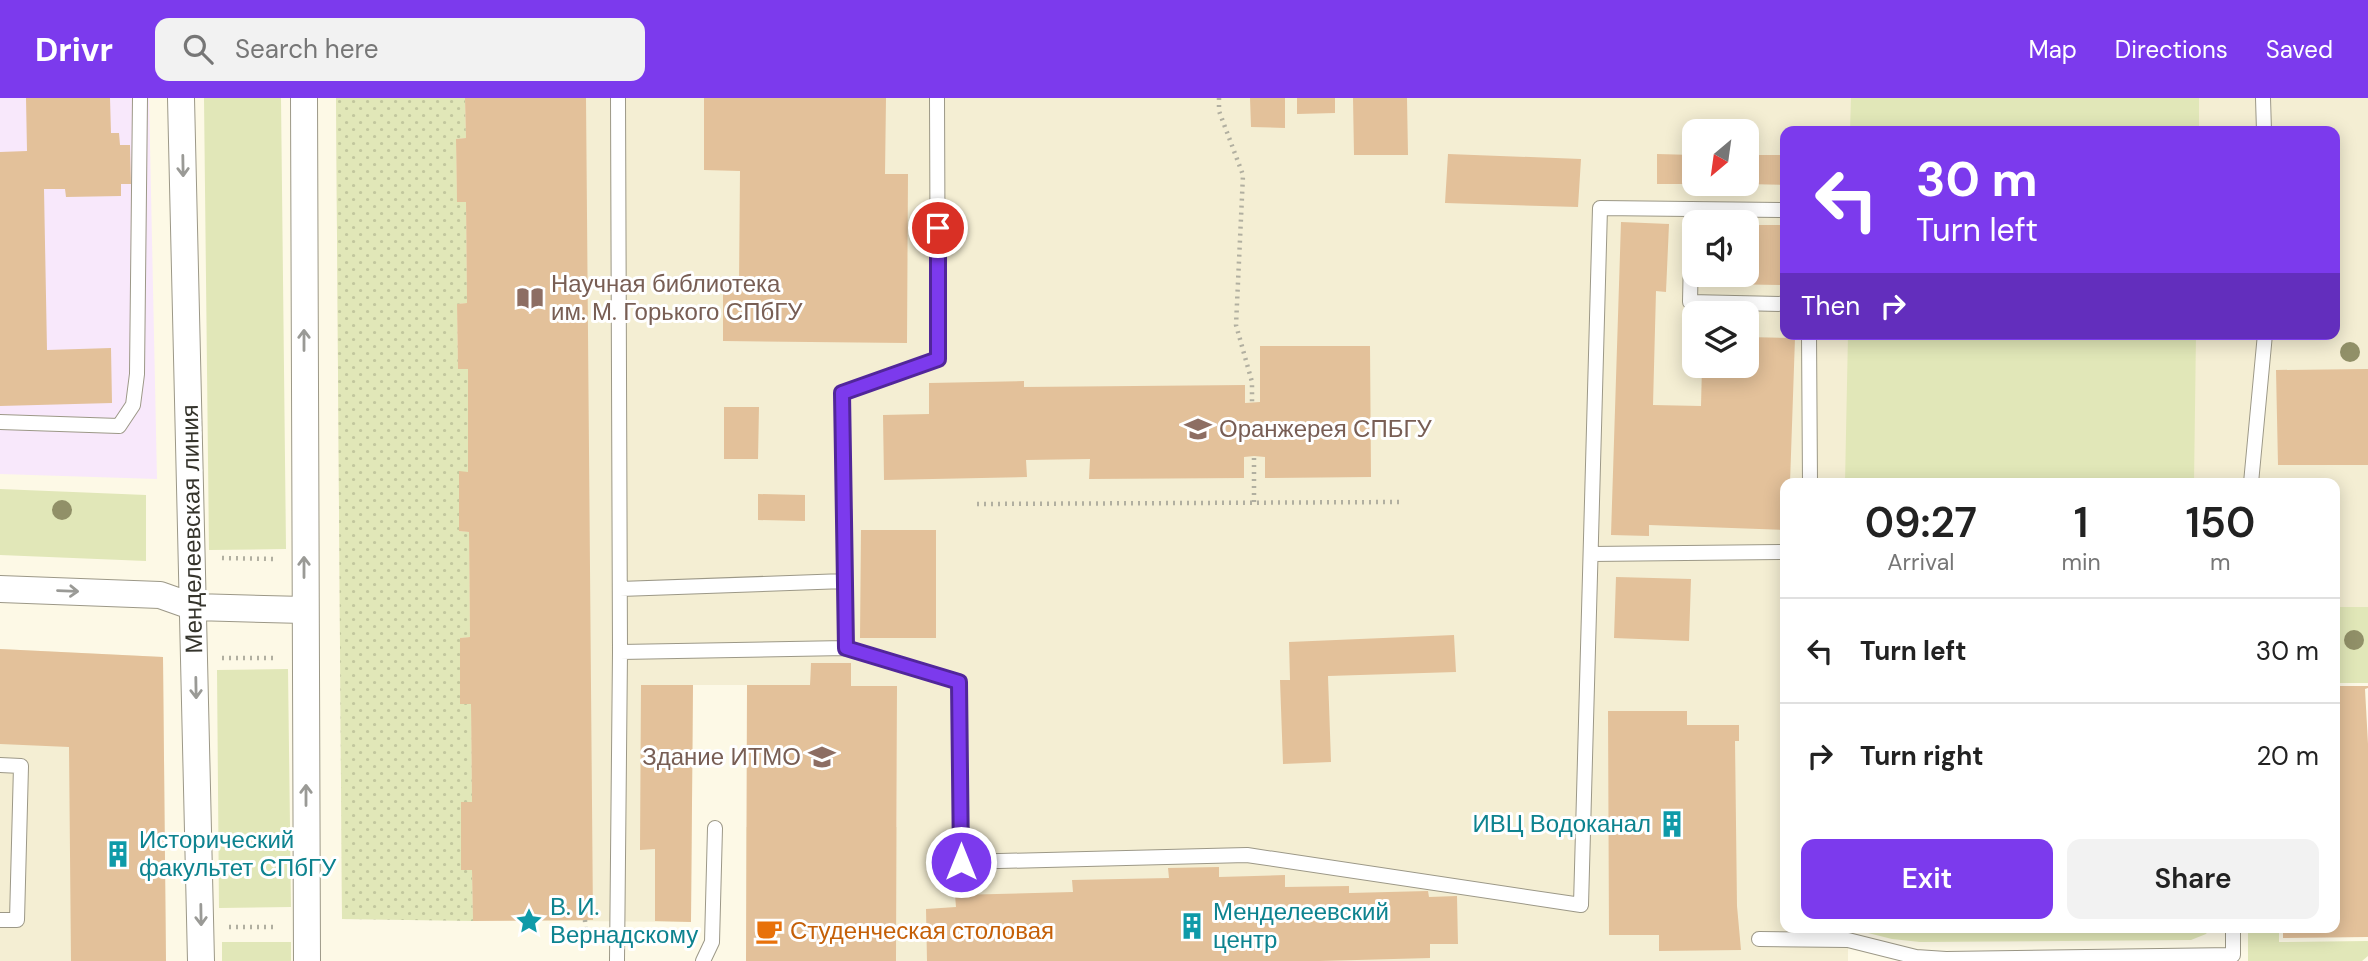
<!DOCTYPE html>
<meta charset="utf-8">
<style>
body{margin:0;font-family:"DM Sans",sans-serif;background:#f2f2f2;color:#222;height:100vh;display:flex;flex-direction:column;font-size:26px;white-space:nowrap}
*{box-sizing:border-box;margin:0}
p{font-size:23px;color:#767676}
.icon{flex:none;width:38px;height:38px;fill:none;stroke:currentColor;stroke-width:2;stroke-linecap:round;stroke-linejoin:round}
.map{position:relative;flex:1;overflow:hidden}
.drawer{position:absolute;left:1780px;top:380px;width:560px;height:455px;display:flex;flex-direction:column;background:#fff;border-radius:14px;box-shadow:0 4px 18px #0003}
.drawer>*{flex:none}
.banner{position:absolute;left:1780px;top:28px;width:560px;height:214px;border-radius:14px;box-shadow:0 4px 18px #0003;background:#7c3aed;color:#fff;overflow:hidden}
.needle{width:46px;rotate:209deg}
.tools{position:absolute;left:1682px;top:21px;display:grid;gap:14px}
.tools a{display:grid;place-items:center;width:77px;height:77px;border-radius:14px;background:#fff;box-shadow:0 4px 18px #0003;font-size:35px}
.pin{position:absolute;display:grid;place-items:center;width:60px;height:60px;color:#fff;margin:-30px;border:4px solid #fff;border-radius:50%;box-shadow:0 2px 7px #0007}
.me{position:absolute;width:77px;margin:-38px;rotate:0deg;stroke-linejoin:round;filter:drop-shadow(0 0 5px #0008)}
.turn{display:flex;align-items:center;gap:24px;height:147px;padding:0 21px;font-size:32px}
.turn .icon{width:91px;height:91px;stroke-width:2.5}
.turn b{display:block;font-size:49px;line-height:60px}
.then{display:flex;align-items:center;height:66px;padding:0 21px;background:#0003;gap:14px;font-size:26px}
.eta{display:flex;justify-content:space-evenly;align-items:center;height:119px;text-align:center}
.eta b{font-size:42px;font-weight:600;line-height:49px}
.cta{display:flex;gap:14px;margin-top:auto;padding:14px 21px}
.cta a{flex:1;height:80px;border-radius:14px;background:#7c3aed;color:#fff;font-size:28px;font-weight:600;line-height:80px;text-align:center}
.cta a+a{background:#f2f2f2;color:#222}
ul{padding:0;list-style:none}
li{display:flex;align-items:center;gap:21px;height:105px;padding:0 21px;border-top:2px solid #e0e0e0}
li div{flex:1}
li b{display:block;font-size:26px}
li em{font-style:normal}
header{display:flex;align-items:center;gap:42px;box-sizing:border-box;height:98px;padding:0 35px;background:#7c3aed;color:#fff}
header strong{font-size:33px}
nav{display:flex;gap:38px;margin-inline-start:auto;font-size:24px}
.search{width:490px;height:63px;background:#f2f2f2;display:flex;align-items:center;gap:18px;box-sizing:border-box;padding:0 24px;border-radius:14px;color:#767676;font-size:26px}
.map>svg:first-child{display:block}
</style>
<header>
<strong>Drivr</strong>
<div class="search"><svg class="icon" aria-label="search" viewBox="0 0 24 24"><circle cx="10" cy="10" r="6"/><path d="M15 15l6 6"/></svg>Search here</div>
<nav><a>Map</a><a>Directions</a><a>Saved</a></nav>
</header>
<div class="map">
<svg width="2368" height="863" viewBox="0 0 2368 863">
<defs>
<pattern id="park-dots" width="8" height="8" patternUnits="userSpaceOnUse" patternTransform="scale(1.75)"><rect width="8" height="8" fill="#e1e7b8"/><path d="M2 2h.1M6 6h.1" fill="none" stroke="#c2c79e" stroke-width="1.8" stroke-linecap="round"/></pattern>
</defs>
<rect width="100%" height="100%" fill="#fdf9e6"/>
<path fill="#f4eed3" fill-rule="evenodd" d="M336 0H2368V509H2335L2334 385H1785V830H1848V863H746V729H897V588H851V565H811L810 587H693L691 824 342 821ZM1694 33H1746V86H1694ZM1785 33H2334V236H1785ZM1694 124H1746V177H1694ZM1694 215H1746V268H1694Z
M0 551 163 559 166 863H0Z"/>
<path fill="#f8e8fb" d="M0 0H149L157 381 0 376Z"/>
<path fill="#e1e7b8" d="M204 0H281L286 451 209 452Z
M1851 0H2199V33H1850Z
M1848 236H2196L2194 385H1845Z
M0 391 146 397V463L0 457Z
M2335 509H2368V585H2335Z
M288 571 291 809 219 810 217 572Z
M1848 830H2210L2206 836 2191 842 1920 844 1892 841Z
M2248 830H2279V844L2368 843V858L2362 863H2248Z
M291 844V863H222V844Z"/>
<path fill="url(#park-dots)" d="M336 0H465L466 40 456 41 457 103 466 104 467 205 457 206 458 270 468 271V374H459V433L469 434 470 539 460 540V606H471L472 704 461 705V771L472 772 473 823 342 821Z"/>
<path fill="#e3c19a" d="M26 0H110L111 35H119L120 47H130L131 86H121V98L66 99 65 91H44L47 252 111 250 112 305 0 308V54L27 53Z
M465 0H586L593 822 473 823 472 772H461V704H472L471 606H460V540L470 539 469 434 459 433V373L468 374V271H458L457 206 467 205 466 104H457L456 41 466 40Z
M704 0H886L885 76H908L907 245 723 243V185L739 186 740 73 704 72Z
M1250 0H1285V30L1251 29Z
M1297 0H1335V15L1297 16Z
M1353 0H1407L1408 57H1354Z
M1448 56 1581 61 1578 109 1445 105Z
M1657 56 1694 57V86H1657Z
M1746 57H1785V87L1746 86Z
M1621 124 1669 126 1666 194 1656 193 1653 307 1701 308 1702 268H1746V239L1795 240 1790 385H1785V432L1649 427V438L1611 437Z
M1746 127H1785V187L1717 186V177H1746Z
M1260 248H1370L1371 379 1265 380V359L1254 358 1244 359V380L1089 381 1090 361 1026 362 1027 379 884 382 883 317 929 316V285L1024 283V289L1245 287V305L1260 304Z
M2368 271V367H2278L2276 272Z
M724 309H759L758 361H724Z
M758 396 805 397V423L758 422Z
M861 432H936V540H860Z
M1616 479 1691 481 1689 543 1614 540Z
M1454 537 1456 574 1328 578 1331 664 1283 666 1280 582H1290L1289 544Z
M0 551 163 559 166 863H71L69 649 0 646Z
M811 565H851V588H897L896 863H746L747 587H810Z
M641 587H693L691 824 655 823V751L640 752Z
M2334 588H2368V590L2365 591 2368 646V839L2283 840V830H2334Z
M1608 613H1687V627H1739V643H1735L1737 808 1741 852 1659 853V837H1609Z
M1219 769V779L1285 777V789L1349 788V795L1428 793 1429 799 1457 798 1458 846H1430V860L1320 863H927L926 811 956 809 955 797 1073 794 1072 782 1169 780 1168 770Z"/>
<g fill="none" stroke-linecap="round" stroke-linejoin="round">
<defs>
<path id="lane" d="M2263 0 2264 33
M1692 111 1690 204 1785 206
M1809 236 1810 385
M0 324 119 328 133 307 137 276 140 0
M2251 385 2265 236
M1591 456 1785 454
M620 491 845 483
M846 550 842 295 938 261 937 0
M620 554 846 550 959 584 961 764 1247 757 1581 807 1600 110 1785 112
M0 667 21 668 17 822H0
M1759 841 1848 842 1916 859 1946 861 2233 857V830
M617 863 620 554 618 0
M703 863 712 844 715 730"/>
<path id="street" d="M181 0 201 863
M304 0 307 863
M0 491 160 497 194 509 304 512"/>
</defs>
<use href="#lane" stroke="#9c9887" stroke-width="16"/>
<use href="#street" stroke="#9c9887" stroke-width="28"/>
<path stroke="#b1afa0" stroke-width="4.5" stroke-dasharray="2 5" stroke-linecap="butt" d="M1219 0V13L1243 77 1236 227 1252 284V304
M1254 404V358
M977 406 1399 404
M222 460 277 461
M222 560H276
M585 822 586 839
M229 829H276"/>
<use href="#lane" stroke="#fff" stroke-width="14"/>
<use href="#street" stroke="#fff" stroke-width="26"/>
</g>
<g fill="#919068">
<circle cx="2350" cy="254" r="10"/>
<circle cx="62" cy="412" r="10"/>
<circle cx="2354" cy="542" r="10"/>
</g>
<defs><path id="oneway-shaft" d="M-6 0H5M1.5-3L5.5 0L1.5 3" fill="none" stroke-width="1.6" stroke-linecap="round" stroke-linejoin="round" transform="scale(1.75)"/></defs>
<g stroke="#9a9a96">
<use href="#oneway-shaft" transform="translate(183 68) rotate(89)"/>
<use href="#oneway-shaft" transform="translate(304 242) rotate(-90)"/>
<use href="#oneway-shaft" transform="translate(304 469) rotate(-90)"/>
<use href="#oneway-shaft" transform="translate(68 493) rotate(2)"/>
<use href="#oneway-shaft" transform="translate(196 590) rotate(89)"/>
<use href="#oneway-shaft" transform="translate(306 697) rotate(-90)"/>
<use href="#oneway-shaft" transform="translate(201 817) rotate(89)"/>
</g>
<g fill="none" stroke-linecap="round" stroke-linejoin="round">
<defs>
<path id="route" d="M938 130V261L842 295 846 550 959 584 961 764"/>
</defs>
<use href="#route" stroke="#51269a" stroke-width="18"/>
<use href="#route" stroke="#7c3aed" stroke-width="12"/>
</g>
<defs>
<symbol id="library-bare" viewBox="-9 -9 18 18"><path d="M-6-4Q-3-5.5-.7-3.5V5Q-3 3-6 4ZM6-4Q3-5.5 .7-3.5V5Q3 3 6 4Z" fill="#8d6e63" stroke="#fff" stroke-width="2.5" paint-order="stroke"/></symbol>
<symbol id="university-bare" viewBox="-9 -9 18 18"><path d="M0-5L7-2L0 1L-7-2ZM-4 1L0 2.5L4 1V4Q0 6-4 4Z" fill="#8d6e63" stroke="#fff" stroke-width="2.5" paint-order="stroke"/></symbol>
<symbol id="building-bare" viewBox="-9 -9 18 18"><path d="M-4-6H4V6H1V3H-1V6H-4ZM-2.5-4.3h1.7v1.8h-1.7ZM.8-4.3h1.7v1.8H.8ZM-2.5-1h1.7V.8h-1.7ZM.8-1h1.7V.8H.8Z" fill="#0f9aa8" stroke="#fff" stroke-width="2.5" paint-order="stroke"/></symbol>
<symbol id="sight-bare" viewBox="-9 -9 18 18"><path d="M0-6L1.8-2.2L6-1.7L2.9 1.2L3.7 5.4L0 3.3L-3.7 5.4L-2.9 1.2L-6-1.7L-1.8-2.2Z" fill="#0f9aa8" stroke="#fff" stroke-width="2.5" paint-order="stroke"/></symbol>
<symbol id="cafe-bare" viewBox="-9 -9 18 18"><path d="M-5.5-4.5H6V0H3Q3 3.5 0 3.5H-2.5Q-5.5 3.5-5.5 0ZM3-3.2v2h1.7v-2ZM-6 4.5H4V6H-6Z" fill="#e8710a" stroke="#fff" stroke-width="2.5" paint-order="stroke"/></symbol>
</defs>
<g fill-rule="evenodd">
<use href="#library-bare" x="511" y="181" width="38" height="38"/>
<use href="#university-bare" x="1179" y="312" width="38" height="38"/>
<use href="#university-bare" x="803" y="640" width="38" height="38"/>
<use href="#building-bare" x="1653" y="707" width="38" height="38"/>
<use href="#building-bare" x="99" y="737" width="38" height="38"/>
<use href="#sight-bare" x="510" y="804" width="38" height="38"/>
<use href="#building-bare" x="1173" y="809" width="38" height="38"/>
<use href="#cafe-bare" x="750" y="814" width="38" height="38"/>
</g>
<g text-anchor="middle" stroke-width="6" stroke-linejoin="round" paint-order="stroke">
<g font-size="24" fill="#785e54" stroke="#fff" text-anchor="start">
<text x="551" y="194">Научная библиотека<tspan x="551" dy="28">им. М. Горького СПбГУ</tspan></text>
<text x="1219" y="339">Оранжерея СПБГУ</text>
<text x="801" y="667" text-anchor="end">Здание ИТМО</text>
</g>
<g font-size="24" fill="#35342c" stroke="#fff">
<text transform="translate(192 431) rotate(-91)" y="8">Менделеевская линия</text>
</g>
<g font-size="24" fill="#0d838f" stroke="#fff" text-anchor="start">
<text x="1651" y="734" text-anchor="end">ИВЦ Водоканал</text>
<text x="139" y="750">Исторический<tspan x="139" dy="28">факультет СПбГУ</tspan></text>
<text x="550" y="817">В. И.<tspan x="550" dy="28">Вернадскому</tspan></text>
<text x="1213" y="822">Менделеевский<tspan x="1213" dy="28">центр</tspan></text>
</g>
<g font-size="24" fill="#c56008" stroke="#fff" text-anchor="start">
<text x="790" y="841">Студенческая столовая</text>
</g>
</g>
</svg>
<div class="tools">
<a><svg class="needle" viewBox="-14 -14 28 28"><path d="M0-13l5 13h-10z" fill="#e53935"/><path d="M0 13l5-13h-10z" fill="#767676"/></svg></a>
<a><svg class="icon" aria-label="sound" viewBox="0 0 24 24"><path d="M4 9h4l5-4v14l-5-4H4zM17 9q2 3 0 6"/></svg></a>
<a><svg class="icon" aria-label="layers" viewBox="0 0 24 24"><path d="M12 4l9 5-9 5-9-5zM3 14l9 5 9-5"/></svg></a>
</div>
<div class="pin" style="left:938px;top:130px;background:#d93025"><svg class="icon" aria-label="arrive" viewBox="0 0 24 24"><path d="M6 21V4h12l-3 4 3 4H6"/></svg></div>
<svg class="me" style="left:961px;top:764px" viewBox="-20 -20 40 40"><circle r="17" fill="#7c3aed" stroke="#fff" stroke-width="3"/><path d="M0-11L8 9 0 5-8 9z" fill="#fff"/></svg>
<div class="banner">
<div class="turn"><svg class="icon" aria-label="left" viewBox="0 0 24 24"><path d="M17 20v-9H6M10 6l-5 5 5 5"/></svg><div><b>30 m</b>Turn left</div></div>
<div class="then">Then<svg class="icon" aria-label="right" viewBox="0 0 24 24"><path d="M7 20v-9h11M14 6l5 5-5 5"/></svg></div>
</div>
<section class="drawer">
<div class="eta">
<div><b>09:27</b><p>Arrival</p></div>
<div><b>1</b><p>min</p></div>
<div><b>150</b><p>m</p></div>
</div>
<ul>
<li><svg class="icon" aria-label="left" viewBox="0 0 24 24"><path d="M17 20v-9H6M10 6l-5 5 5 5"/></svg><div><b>Turn left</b></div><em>30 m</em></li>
<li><svg class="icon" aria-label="right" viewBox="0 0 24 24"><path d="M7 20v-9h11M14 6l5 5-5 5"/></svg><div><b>Turn right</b></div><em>20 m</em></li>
</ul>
<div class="cta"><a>Exit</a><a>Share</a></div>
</section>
</div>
